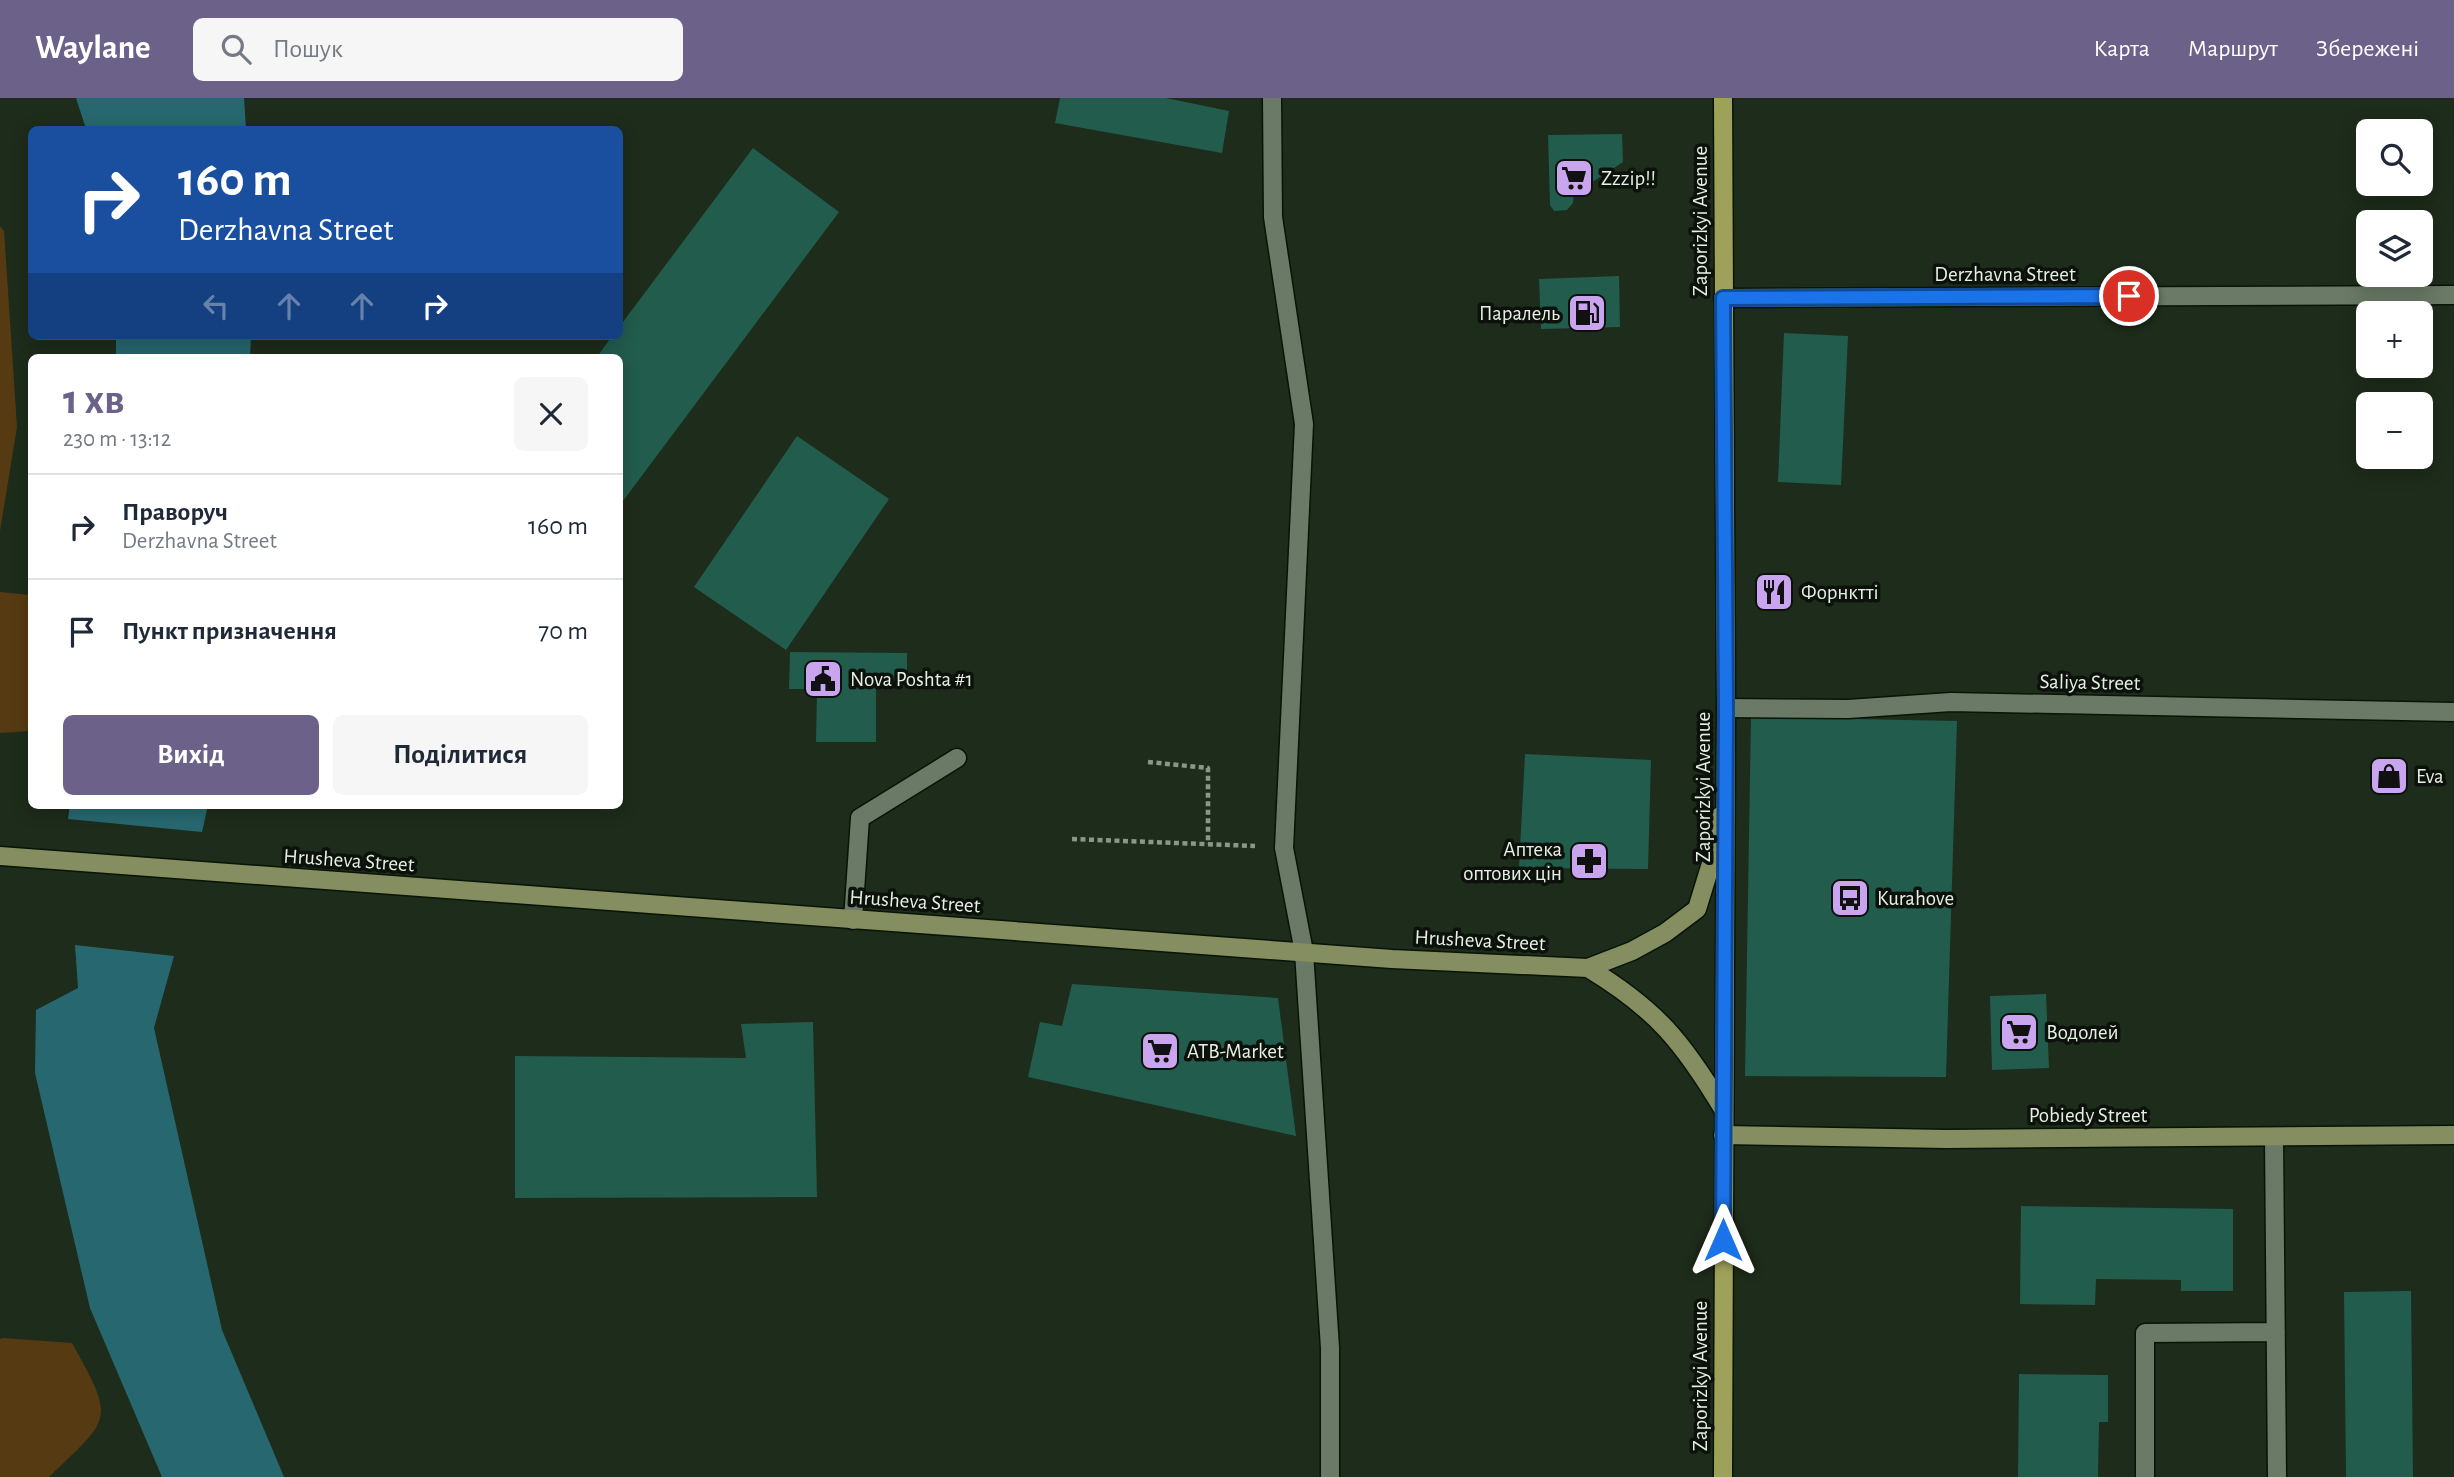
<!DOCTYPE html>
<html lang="uk">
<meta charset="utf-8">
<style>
body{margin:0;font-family:"Alegreya Sans",sans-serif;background:#f6f6f7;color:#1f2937;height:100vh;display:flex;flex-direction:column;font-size:26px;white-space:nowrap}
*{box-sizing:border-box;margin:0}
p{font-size:23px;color:#747a83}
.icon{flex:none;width:38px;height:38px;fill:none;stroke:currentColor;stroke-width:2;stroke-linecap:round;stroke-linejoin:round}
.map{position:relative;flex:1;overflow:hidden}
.details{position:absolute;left:28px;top:256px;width:595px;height:455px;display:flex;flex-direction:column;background:#fff;border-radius:10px;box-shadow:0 4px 18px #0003}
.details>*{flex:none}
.guide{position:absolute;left:28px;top:28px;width:595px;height:214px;border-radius:10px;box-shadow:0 4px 18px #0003;background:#1a4fa0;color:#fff;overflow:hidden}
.tools{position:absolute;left:2356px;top:21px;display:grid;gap:14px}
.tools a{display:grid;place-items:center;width:77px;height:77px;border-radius:10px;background:#fff;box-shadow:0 4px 18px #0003;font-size:35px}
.pin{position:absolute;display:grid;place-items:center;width:60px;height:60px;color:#fff;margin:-30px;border:4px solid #fff;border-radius:50%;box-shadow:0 2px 7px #0007}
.me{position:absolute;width:77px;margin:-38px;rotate:0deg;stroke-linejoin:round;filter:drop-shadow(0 0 5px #0008)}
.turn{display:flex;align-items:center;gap:24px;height:147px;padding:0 35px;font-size:32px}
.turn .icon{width:91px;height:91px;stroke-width:2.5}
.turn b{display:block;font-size:49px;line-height:60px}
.lanes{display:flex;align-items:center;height:66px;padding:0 35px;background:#0003;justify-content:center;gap:35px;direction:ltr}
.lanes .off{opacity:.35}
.round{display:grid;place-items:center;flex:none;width:74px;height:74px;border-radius:10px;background:#f6f6f7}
.headline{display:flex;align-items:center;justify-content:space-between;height:119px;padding:0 35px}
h1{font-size:42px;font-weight:700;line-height:52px;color:#6b6189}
.action{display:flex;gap:14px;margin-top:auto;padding:14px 35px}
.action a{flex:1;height:80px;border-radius:10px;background:#6b6189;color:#fff;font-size:28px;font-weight:700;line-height:80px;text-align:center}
.action a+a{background:#f6f6f7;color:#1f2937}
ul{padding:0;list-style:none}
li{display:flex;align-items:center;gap:21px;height:105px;padding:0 35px;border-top:2px solid #e0e1e3}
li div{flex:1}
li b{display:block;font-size:26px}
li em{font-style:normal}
header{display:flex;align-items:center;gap:42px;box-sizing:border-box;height:98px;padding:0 35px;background:#6b6189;color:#fff}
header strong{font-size:33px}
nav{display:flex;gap:38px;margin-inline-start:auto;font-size:24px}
.search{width:490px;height:63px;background:#f6f6f7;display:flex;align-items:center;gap:18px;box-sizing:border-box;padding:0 24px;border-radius:10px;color:#747a83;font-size:26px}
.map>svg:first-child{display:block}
</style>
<header>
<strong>Waylane</strong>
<div class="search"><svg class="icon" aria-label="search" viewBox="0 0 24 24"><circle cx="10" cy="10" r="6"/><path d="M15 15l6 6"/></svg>Пошук</div>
<nav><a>Карта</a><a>Маршрут</a><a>Збережені</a></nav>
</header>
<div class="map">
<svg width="2454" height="1379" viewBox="0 0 2454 1379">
<rect width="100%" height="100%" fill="#1e2c1b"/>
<path fill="#563b12" d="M0 128 4 133 17 329 0 433Z
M0 494 31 497V633L0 635Z
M3 1240 72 1245C116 1324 111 1319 49 1379H0V1241Z"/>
<path fill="#276870" d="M76 0H244L246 31H86Z
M116 238H251L250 259H116Z
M70 707H208L202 734 68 721Z
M75 847 174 858 154 930 222 1232 284 1379H162L90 1210 35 975 36 912 78 890Z"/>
<path fill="#225c4d" d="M1060 0H1166L1229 13 1222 55 1055 25Z
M1622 36 1623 64 1574 96 1573 105 1567 112 1554 113 1550 107 1548 37Z
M753 50 839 114 620 407V259H597L612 238H620V228Z
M1619 178 1620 229 1541 231 1539 181Z
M1784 235 1848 238 1841 387 1778 384Z
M797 338 889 401 786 552 694 489Z
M790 554 907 555V581L876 583V644H816L817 591H789Z
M1751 619 1957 623 1946 979 1745 978Z
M1525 656 1651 662 1648 771 1519 770Z
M1072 886 1278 900 1296 1038 1028 979 1040 924 1062 928Z
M2046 896 2049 970 1992 972 1990 898Z
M813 924 817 1099 515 1100V958L746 960 741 926Z
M2021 1108 2233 1111V1193H2181V1182L2096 1181 2095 1207 2020 1206Z
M2411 1193 2413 1379H2346L2344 1194Z
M2019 1276 2108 1277V1324H2099L2098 1379H2018Z"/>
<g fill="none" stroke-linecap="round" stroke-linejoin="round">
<defs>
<path id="lane" d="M1304 854 1330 1250V1379
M2274 1040 2277 1379
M2145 1379V1235L2276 1234"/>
<path id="street" d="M1272 0 1273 119 1304 326 1284 750 1304 854
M1723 200 2454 197
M1726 610 1848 611 1951 604 2454 614
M853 822 860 720 957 660"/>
<path id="secondary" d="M0 758 1392 861 1588 870 1632 853 1665 835 1697 811 1713 759 1720 718
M1588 870C1656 911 1683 944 1723 1011
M1723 1037 1946 1041 2454 1037"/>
<path id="primary" d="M1723 0 1726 610 1723 1379"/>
</defs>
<use href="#lane" stroke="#081405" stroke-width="21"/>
<use href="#street" stroke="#081405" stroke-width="21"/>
<use href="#secondary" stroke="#081405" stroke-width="21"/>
<use href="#primary" stroke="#081405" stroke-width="21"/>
<path stroke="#8b9789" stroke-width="4.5" stroke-dasharray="5 3.5" stroke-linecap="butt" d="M1148 664 1208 670V746
M1072 741 1255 748"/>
<use href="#lane" stroke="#6a7a66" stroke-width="18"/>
<use href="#street" stroke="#6a7a66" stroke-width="18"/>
<use href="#secondary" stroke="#848e60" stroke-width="18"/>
<use href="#primary" stroke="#9ea15a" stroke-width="18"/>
</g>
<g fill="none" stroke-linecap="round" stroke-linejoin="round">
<defs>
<path id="route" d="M1723 1142 1726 610 1723 200 2129 198"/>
</defs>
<use href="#route" stroke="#114b97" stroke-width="18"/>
<use href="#route" stroke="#1a73e8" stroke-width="12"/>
</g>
<defs>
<symbol id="supermarket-square" viewBox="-11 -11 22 22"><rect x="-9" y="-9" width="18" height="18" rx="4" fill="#c8a5ee" stroke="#0c120b"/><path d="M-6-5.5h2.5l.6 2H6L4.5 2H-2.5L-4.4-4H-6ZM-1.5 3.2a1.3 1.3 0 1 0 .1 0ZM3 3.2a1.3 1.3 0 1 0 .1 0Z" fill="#111"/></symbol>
<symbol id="fuel-square" viewBox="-11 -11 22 22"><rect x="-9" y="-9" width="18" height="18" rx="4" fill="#c8a5ee" stroke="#0c120b"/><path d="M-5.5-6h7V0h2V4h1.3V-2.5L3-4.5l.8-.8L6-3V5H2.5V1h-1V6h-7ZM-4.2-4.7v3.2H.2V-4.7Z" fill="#111"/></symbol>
<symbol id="restaurant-square" viewBox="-11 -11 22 22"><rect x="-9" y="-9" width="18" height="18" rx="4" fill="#c8a5ee" stroke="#0c120b"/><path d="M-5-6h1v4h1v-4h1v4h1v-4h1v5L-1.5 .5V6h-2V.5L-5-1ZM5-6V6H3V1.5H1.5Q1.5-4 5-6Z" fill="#111"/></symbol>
<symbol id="civic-square" viewBox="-11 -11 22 22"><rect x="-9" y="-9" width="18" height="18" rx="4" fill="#c8a5ee" stroke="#0c120b"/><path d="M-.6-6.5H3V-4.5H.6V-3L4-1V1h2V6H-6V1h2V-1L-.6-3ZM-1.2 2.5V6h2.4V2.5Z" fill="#111"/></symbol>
<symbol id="shop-square" viewBox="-11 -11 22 22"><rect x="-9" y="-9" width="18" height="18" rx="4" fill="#c8a5ee" stroke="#0c120b"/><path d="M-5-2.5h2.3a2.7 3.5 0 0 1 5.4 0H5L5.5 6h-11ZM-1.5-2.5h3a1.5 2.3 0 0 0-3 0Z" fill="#111"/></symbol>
<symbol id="pharmacy-square" viewBox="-11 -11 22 22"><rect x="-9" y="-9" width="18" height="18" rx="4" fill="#c8a5ee" stroke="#0c120b"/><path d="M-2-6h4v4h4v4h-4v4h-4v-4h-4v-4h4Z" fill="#111"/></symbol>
<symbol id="bus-square" viewBox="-11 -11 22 22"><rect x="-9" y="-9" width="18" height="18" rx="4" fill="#c8a5ee" stroke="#0c120b"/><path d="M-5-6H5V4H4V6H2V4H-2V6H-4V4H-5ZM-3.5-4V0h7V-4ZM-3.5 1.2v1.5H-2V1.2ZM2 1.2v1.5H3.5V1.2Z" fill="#111"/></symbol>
</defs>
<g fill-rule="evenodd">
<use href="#supermarket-square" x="1552" y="58" width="44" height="44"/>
<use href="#fuel-square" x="1565" y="193" width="44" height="44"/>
<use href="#restaurant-square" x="1752" y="472" width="44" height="44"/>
<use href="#civic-square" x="801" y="559" width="44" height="44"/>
<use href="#shop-square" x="2367" y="656" width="44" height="44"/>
<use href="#pharmacy-square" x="1567" y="741" width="44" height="44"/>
<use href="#bus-square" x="1828" y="778" width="44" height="44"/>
<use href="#supermarket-square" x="1997" y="912" width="44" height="44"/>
<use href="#supermarket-square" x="1138" y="931" width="44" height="44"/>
</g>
<g text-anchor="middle" stroke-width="7" stroke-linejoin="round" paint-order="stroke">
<g font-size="21" fill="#e6efe4" stroke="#0c120b" text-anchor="start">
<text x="1601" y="87">Zzzip!!</text>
<text x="1560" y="222" text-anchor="end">Паралель</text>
<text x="1801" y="501">Форнктті</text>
<text x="850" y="588">Nova Poshta #1</text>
<text x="2416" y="685">Eva</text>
<text x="1562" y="758" text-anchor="end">Аптека<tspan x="1562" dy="24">оптових цін</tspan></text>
<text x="1877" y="807">Kurahove</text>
<text x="2046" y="941">Водолей</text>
<text x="1187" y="960">ATB-Market</text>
</g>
<g font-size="21" fill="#e6efe4" stroke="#0c120b">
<text transform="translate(1700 123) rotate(-90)" y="7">Zaporizkyi Avenue</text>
<text x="2005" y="183">Derzhavna Street</text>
<text transform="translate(2090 584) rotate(1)" y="7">Saliya Street</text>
<text transform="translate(1703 689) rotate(-90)" y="7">Zaporizkyi Avenue</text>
<text transform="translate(349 762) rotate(4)" y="7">Hrusheva Street</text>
<text transform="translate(915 803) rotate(4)" y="7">Hrusheva Street</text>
<text transform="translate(1480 842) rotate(3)" y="7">Hrusheva Street</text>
<text x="2088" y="1024">Pobiedy Street</text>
<text transform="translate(1700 1278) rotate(-90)" y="7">Zaporizkyi Avenue</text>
</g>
</g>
</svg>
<div class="tools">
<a><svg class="icon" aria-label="search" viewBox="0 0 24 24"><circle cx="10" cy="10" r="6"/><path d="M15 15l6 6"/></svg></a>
<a><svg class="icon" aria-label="layers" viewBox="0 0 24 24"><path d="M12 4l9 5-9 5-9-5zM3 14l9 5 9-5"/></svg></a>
<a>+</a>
<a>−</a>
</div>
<div class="pin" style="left:2129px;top:198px;background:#d93025"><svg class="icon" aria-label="arrive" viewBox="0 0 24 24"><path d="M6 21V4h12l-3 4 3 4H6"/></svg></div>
<svg class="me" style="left:1723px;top:1142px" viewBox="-20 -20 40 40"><path d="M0-17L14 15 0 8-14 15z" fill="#1a73e8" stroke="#fff" stroke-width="4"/></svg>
<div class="guide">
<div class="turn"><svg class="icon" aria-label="right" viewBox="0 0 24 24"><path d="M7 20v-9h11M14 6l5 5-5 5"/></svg><div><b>160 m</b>Derzhavna Street</div></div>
<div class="lanes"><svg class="icon off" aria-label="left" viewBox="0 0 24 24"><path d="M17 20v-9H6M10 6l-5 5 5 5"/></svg><svg class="icon off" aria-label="ahead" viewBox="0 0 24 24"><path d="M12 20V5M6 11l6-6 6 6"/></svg><svg class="icon off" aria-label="ahead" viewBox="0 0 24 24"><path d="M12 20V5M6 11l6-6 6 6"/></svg><svg class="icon" aria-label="right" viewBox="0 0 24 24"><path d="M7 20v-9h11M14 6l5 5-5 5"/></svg></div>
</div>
<section class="details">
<div class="headline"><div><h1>1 хв</h1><p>230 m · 13:12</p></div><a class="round"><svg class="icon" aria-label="close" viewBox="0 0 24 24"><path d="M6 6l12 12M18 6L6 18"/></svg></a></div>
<ul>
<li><svg class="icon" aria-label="right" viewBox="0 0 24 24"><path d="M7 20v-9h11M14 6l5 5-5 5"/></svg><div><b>Праворуч</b><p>Derzhavna Street</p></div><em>160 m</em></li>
<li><svg class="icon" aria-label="arrive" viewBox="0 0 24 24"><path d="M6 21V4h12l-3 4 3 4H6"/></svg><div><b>Пункт призначення</b></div><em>70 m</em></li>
</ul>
<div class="action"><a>Вихід</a><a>Поділитися</a></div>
</section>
</div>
